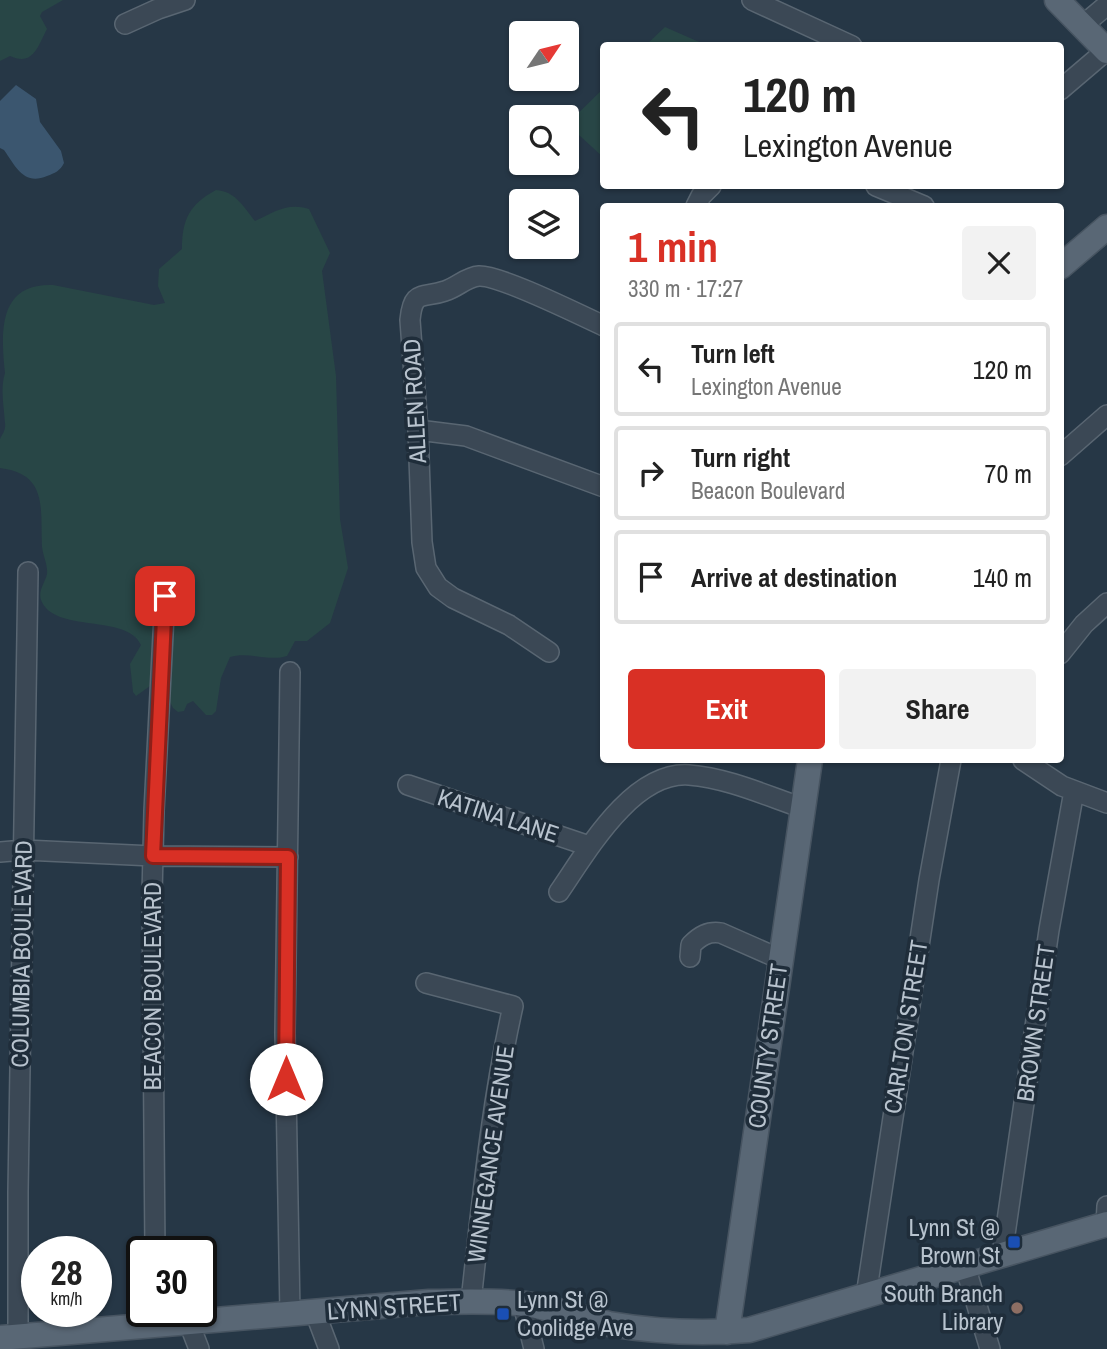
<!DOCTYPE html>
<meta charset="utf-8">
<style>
body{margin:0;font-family:"Archivo Narrow",sans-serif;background:#f2f2f2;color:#222;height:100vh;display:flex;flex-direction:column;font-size:26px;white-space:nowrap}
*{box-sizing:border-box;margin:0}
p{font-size:23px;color:#767676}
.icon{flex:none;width:38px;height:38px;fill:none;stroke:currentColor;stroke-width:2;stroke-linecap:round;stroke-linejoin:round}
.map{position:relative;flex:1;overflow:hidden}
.details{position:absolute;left:600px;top:203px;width:464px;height:560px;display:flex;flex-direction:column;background:#fff;border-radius:7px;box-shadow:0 2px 5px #0004}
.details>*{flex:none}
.guide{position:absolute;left:600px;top:42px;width:464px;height:147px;border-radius:7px;box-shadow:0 2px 5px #0004;background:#fff;color:#222;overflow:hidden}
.needle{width:46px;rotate:55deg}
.fabs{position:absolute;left:509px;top:21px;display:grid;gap:14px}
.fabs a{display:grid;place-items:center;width:70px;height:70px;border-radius:7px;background:#fff;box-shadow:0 2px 5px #0004;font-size:35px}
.speed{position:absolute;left:21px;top:1236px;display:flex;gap:14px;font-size:35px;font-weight:700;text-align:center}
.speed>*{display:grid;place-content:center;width:91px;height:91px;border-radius:50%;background:#fff;box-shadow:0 2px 5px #0004;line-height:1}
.speed small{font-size:18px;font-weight:400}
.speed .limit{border:4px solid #111;border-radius:10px;background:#fff;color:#111}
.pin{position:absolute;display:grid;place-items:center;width:60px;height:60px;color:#fff;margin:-30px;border-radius:14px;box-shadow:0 4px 10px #0006}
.me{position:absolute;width:77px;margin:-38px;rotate:0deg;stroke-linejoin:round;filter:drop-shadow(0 0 5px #0008)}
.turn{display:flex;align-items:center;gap:24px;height:147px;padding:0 28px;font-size:32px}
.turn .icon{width:91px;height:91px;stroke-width:2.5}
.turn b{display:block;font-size:49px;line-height:60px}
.round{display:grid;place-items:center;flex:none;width:74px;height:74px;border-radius:7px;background:#f2f2f2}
.headline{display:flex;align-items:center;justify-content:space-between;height:119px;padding:0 28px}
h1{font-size:42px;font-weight:700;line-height:52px;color:#d93025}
.cta{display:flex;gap:14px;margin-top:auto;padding:14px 28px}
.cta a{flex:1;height:80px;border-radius:7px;background:#d93025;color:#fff;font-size:28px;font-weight:700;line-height:80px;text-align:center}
.cta a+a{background:#f2f2f2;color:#222}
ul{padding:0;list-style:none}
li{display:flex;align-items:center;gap:21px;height:94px;margin:0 14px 10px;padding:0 14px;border:4px solid #e0e0e0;border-radius:7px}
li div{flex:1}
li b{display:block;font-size:26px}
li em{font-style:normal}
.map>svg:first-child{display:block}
</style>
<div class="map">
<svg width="1107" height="1349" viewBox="0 0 1107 1349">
<rect width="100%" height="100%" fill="#263746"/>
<path fill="#284646" d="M0 0H63L42 12 40 16 47 29C38 46 33 67 10 56L0 61Z
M665 27 706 45H646Z
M604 88V158L567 124Z
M216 190C236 191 245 209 255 221 274 212 288 202 309 209L330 253 322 271 336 376 340 519 348 568 330 623 307 641H295L287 656C269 662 249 651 230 657L221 678 216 711 212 715H206L193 701 187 704 184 711 178 712 173 708 169 700 150 686 136 696 133 692 130 664 141 645C127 613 54 634 41 600 38 590 45 583 47 574 48 565 43 556 42 547 40 510 49 474 0 468 0 459 0 447 0 439 2 434 6 431 5 423 4 407 0 389 5 373 0 328 0 283 53 285L154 305 165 303 158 286 159 269 182 249C182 219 190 204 216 190Z"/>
<path fill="#3b566f" d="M16 85 36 99 40 122 61 151 64 163C60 171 55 173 47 176 24 186 16 167 4 150L0 148V101Z"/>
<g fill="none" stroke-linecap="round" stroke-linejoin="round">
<defs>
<path id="minor" d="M752 0 852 46
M125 24 158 9 185 0
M1082 26 1107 5
M1060 90 1107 50
M876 186 924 206
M696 206 701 196 711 186
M418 430 466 436 604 487
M1060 456 1107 415
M549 652 509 625 453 598 438 587 426 568 422 542 418 430 410 320C413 289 422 299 445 291 458 287 466 277 479 276 500 275 580 315 604 326
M1060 654 1084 624 1107 603
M1023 760 1062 786 1107 803
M408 785 589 846
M0 852 24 850 153 856 288 857
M559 892C586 853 632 771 689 775 728 778 767 796 803 808
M690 957 691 945C700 936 708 931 721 933L780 959
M426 983 513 1006C491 1104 482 1202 471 1301
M1106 1224 1107 1206
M155 1251 152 895 154 811 165 595
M1002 1255 1049 930 1074 791
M965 1266 990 1349
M866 1296 929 880 951 760
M523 1304 534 1349
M315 1312 329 1349
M290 1314 285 1033 290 672
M189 1323 199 1349
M18 1337V1192L28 572"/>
<path id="major" d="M1057 0 1107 51
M1060 267 1107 227
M727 1332 810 760
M0 1338 429 1302C461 1302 493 1300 525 1304 554 1308 581 1318 609 1324 656 1332 702 1334 749 1330L1107 1224"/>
</defs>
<use href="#minor" stroke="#596672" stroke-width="22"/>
<use href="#major" stroke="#475461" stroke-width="27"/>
<use href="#minor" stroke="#3b4855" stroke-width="19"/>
<use href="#major" stroke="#596775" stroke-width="24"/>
</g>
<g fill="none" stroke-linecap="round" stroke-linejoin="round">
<defs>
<path id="route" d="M165 596 153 856 288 857 286 1079"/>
</defs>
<use href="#route" stroke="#8d1f18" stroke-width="18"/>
<use href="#route" stroke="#d93025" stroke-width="12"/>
</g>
<g fill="#1a4fb4" stroke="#1f2d3a" stroke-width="2.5">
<rect x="1007" y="1235" width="14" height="14" rx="3.5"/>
<rect x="496" y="1307" width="14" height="14" rx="3.5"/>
</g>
<circle fill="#8d6e63" stroke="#1f2d3a" stroke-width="2.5" cx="1017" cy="1308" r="7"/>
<g text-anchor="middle" stroke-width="7" stroke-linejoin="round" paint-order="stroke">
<g font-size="24" fill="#b8c3ce" stroke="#1f2d3a">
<text transform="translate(415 401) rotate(-93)" y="8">ALLEN ROAD</text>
<text transform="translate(498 816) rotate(18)" y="8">KATINA LANE</text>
<text transform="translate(22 954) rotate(-89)" y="8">COLUMBIA BOULEVARD</text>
<text transform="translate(153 986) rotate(-90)" y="8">BEACON BOULEVARD</text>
<text transform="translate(1036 1023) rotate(-82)" y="8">BROWN STREET</text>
<text transform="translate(906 1027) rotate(-81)" y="8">CARLTON STREET</text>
<text transform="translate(768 1046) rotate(-82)" y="8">COUNTY STREET</text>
<text transform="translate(491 1154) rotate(-82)" y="8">WINNEGANCE AVENUE</text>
<text transform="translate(394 1307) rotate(-4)" y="8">LYNN STREET</text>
</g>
<g font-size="24" fill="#b8c3ce" stroke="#1f2d3a" text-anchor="end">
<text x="1000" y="1236">Lynn St @<tspan x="1000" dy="28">Brown St</tspan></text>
<text x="1003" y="1302">South Branch<tspan x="1003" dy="28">Library</tspan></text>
<text x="517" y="1308" text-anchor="start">Lynn St @<tspan x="517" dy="28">Coolidge Ave</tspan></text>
</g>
</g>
</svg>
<div class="fabs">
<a><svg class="needle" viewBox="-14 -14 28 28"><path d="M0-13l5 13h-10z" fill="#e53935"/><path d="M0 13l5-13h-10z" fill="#767676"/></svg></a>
<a><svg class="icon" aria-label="search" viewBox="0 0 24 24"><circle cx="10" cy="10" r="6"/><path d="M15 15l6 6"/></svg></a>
<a><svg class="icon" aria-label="layers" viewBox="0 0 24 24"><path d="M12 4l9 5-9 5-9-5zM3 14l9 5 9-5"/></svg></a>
</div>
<div class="speed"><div>28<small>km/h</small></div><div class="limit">30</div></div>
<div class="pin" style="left:165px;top:596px;background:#d93025"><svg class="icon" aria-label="arrive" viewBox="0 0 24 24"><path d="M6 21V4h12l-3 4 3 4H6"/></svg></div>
<svg class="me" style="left:286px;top:1079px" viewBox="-20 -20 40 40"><circle r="19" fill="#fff"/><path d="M0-13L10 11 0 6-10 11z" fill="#d93025"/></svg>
<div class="guide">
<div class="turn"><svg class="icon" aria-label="left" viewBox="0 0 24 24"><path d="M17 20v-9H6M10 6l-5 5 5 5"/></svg><div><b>120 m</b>Lexington Avenue</div></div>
</div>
<section class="details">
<div class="headline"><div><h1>1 min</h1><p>330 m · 17:27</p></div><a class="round"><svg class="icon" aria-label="close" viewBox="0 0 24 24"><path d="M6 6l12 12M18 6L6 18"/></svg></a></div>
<ul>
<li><svg class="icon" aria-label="left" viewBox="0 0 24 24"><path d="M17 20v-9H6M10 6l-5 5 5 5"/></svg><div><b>Turn left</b><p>Lexington Avenue</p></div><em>120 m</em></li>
<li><svg class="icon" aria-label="right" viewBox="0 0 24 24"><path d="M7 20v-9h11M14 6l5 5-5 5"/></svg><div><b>Turn right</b><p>Beacon Boulevard</p></div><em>70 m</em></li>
<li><svg class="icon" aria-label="arrive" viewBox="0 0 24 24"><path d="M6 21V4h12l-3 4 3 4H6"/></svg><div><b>Arrive at destination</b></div><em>140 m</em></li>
</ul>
<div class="cta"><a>Exit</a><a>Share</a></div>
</section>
</div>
